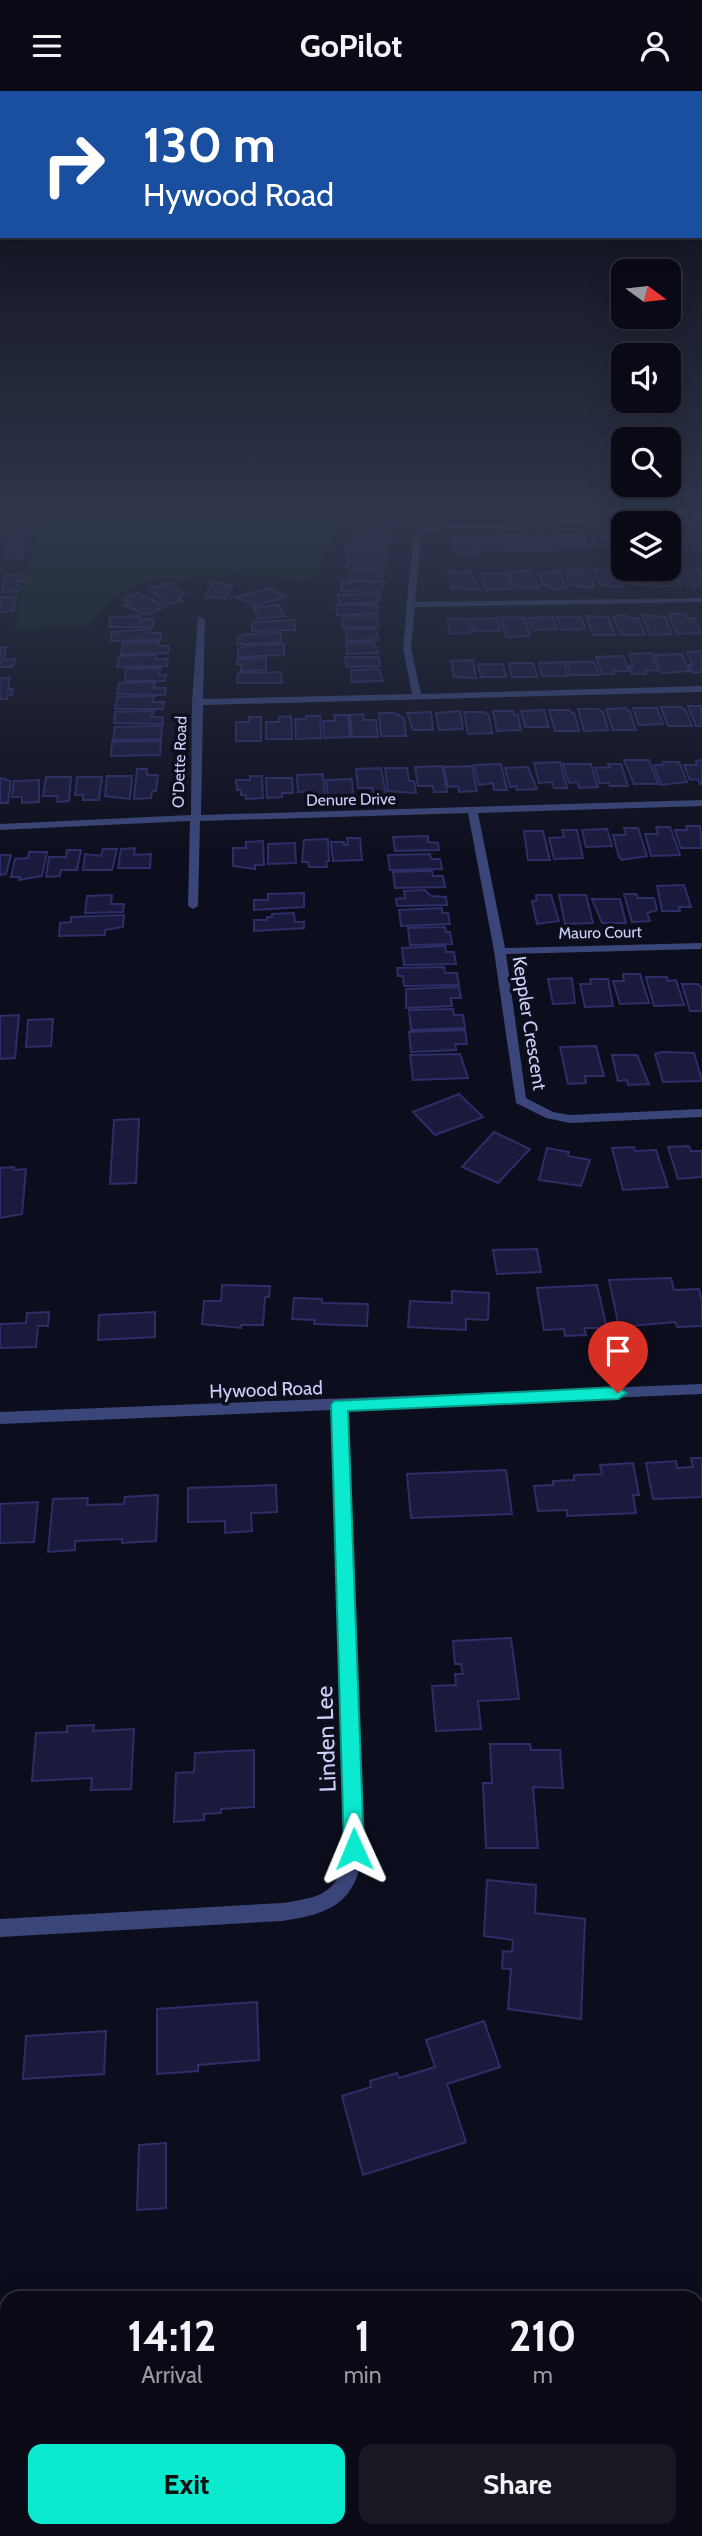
<!DOCTYPE html>
<style>
body{margin:0;font-family:Cabin,sans-serif;background:#181823;color:#f1f3f6;height:100vh;display:flex;flex-direction:column;font-size:26px;white-space:nowrap}
*{box-sizing:border-box;margin:0}
p{font-size:23px;color:#999aa1}
.icon{flex:none;width:38px;height:38px;fill:none;stroke:currentColor;stroke-width:2;stroke-linecap:round;stroke-linejoin:round}
.map{position:relative;flex:1;overflow:hidden}
.panel{position:absolute;left:0px;top:2200px;width:704px;height:247px;display:flex;flex-direction:column;background:#0a0a16;border-radius:21px 21px 0 0;box-shadow:0 7px 28px #0002,0 0 0 2px #2a2b35}
.panel>*{flex:none}
.top-card{position:absolute;left:0px;top:0px;width:704px;height:147px;box-shadow:0 7px 28px #0002,0 0 0 2px #2a2b35;background:#1a4fa0;color:#fff;overflow:hidden}
.needle{width:46px;rotate:105deg}
.fabs{position:absolute;left:611px;top:168px;display:grid;gap:14px}
.fabs a{display:grid;place-items:center;width:70px;height:70px;border-radius:14px;background:#0a0a16;box-shadow:0 7px 28px #0002,0 0 0 2px #2a2b35;font-size:35px}
.pin{position:absolute;display:grid;place-items:center;width:60px;height:60px;color:#fff;margin:-72px -30px;border-radius:50% 50% 50% 0;rotate:-45deg;box-shadow:0 0 7px #0007}
.pin .icon{rotate:45deg}
.me{position:absolute;width:77px;margin:-38px;rotate:359deg;stroke-linejoin:round;filter:drop-shadow(0 0 5px #0008)}
.turn{display:flex;align-items:center;gap:24px;height:147px;padding:0 28px;font-size:32px}
.turn .icon{width:91px;height:91px;stroke-width:2.5}
.turn b{display:block;font-size:49px;line-height:60px}
.eta{display:flex;justify-content:space-evenly;align-items:center;height:119px;text-align:center}
.eta b{font-size:42px;font-weight:700;line-height:49px}
.cta{display:flex;gap:14px;margin-top:auto;padding:14px 28px}
.cta a{flex:1;height:80px;border-radius:14px;background:#0be9ce;color:#111;font-size:28px;font-weight:700;line-height:80px;text-align:center}
.cta a+a{background:#181823;color:#f1f3f6}
header{display:flex;justify-content:space-between;align-items:center;height:91px;padding:0 28px;background:#0a0a16;font-size:32px;font-weight:700}
.map>svg:first-child{display:block}
</style>
<header><svg class="icon" aria-label="menu" viewBox="0 0 24 24"><path d="M4 6h16M4 12h16M4 18h16"/></svg>GoPilot<svg class="icon" aria-label="person" viewBox="0 0 24 24"><circle cx="12" cy="8" r="4"/><path d="M4 21q1-7 8-7t8 7"/></svg></header>
<div class="map">
<svg width="702" height="2445" viewBox="0 0 702 2445">
<rect width="100%" height="100%" fill="#0d0e1d"/>
<path fill="#102721" d="M0 425H422L427 430 415 433 340 426 314 490 236 482 181 488 150 487 115 505 90 534 14 539 38 433H0Z"/>
<path fill="#1a1a3d" stroke="#2d2e68" stroke-width="2" d="M361 428 391 431 400 432 398 436 388 435 385 439 356 436Z
M27 435 24 451 9 452 12 440H6V436Z
M358 441 381 442 391 441 390 447 386 449 356 448Z
M668 442 680 446 687 458 668 459Z
M623 443V456L611 457 606 444Z
M686 443H702V458H694Z
M603 444 607 455H585L580 445Z
M501 445H524L529 458 505 459Z
M547 445 555 460 533 461 528 446Z
M554 445H577L581 455H558Z
M498 446 501 457H478L475 447Z
M454 447H472L476 463H455L452 451H455Z
M348 450 385 451H390L384 459 347 458Z
M25 454 23 468H5L7 455Z
M348 459 379 460H388L387 468H347Z
M348 470H378L386 471 385 478H347Z
M683 477H698L702 485V495H692L690 491H683L676 478Z
M616 478 623 496 600 494 594 479Z
M588 479 595 497 570 494 565 480Z
M623 479H643L652 495 628 493Z
M674 479 681 495H656L650 480Z
M351 480 383 481 382 490 350 489Z
M518 480H530L539 497 514 496 509 481Z
M560 480 566 497 552 498 550 494H543L539 481Z
M448 481H471L474 492H477L480 499 452 497Z
M481 482H507L512 498H485Z
M26 483 24 490H17V494L22 497 21 500 2 501 6 484Z
M342 491H384L382 499 373 501 341 500Z
M169 492 185 504 178 506 182 510 169 513 149 498Z
M212 492 232 494 226 507 205 506Z
M270 497 285 506 255 515 236 506Z
M137 502 143 505 167 515 147 524 123 514 129 511 123 508Z
M379 503 380 509 372 512 339 513 338 504Z
M0 506H16L13 520 0 521Z
M279 514 285 525 259 528 253 517Z
M336 514H377L378 522 337 524Z
M669 523H685L687 527H694L701 542 677 543Z
M625 524 627 527H638L645 544H621L613 525Z
M642 524 665 526 672 543 650 544Z
M140 525V529L153 528V536H109L110 526Z
M342 525H377L379 536 343 537Z
M586 525 608 526 615 544H593Z
M501 526 525 527 530 545 506 546Z
M553 526 557 538 533 539 529 527Z
M557 526H581L585 538 562 539Z
M497 527 500 540H474L471 528Z
M447 528H468L472 542 450 543Z
M295 529V539L252 540V531Z
M150 538V542H161V549L111 550V541Z
M346 538H375L379 549 347 550Z
M281 542V552L237 553V547L246 543Z
M159 551V555H169L168 562 121 563 123 552Z
M374 551 378 562 347 563 346 552Z
M284 553V564L238 566V558L249 554Z
M0 556H6L3 569 15 568 13 576H0Z
M702 560V581L692 582 689 574H692L687 561Z
M652 562 658 580 645 579 646 583H632L629 575H633L629 563Z
M682 563 689 580 662 582 655 564Z
M156 564V568H168L167 575 117 576 119 565Z
M623 565 629 580H613L614 583H602L596 566Z
M345 566H379L380 575 346 576Z
M266 567V579L241 580V573H237V568Z
M473 569 476 587 454 586 451 570Z
M564 571 568 585H542L539 572Z
M567 571H594L599 584H571Z
M509 572H533L537 586H512Z
M478 573H503L506 586H481Z
M161 577 159 584H166L165 590H125L126 578Z
M379 578 383 590 352 591 351 579Z
M281 581 282 592H237L238 582Z
M0 587H10L8 599 13 598 12 604H7V608H0Z
M156 591 153 597H166L165 604 117 603 119 592Z
M155 605 152 611H164L163 618H115L117 606Z
M688 615H701L702 635H696Z
M661 616H681L686 620 692 635H668Z
M626 617 630 621 636 639H613L606 618Z
M633 617H657L663 633 639 634Z
M578 618H598L603 621 608 639 584 640Z
M544 619 549 636H525L521 620Z
M549 619H570L571 622H574L579 640H555Z
M154 620 151 626H163V633L114 632 115 621Z
M460 620 463 638 439 639 436 622Z
M493 620H513L514 624H518L521 639 497 640Z
M431 621 433 639H413L407 622Z
M464 621H485L489 625 492 642 468 643Z
M379 622H394L404 627 406 645H381Z
M363 623 364 629H376L378 646H352L350 624Z
M334 624H348L350 646 324 647 323 630H335Z
M291 625 292 648H266V631H279V626Z
M306 625H320L321 647 296 648 295 628H306Z
M249 626H261V650H236V631H249Z
M162 635 161 648 113 649 115 636Z
M161 650 160 664 111 665 112 651Z
M624 669H649L658 693H634Z
M702 669V693H700L698 688 690 689 684 674H697L696 670Z
M560 671 567 697H554L552 691 539 692 534 672Z
M663 671H679L687 691 661 694 654 674H664Z
M501 673 507 699H494L493 692 479 694 474 674Z
M563 673H591L598 696 579 697 578 691 569 692Z
M608 673H621L628 695H610L609 692H600L595 677 610 676Z
M442 675 447 701H434L433 695H418L415 676Z
M472 675 477 700 459 701 458 695 448 696 444 676Z
M528 676 537 698 517 699 516 695 510 696 505 677Z
M381 677 386 703H373L372 697H358L356 678Z
M385 677H407L409 690H414L416 702 388 700Z
M137 678H147V684H158L156 700H152L151 707 134 708Z
M323 683 325 705H308V701H298L297 684Z
M107 685H132L130 708 105 705Z
M250 685H262L263 707 246 708V704H241V699H237L236 689H250Z
M46 686H71L69 710 57 711 58 705H43Z
M77 686H102L99 709H83V704H75Z
M0 687 11 690 8 712H0Z
M266 687H292L293 702H282V706L267 707Z
M352 688 353 704 328 705 326 689Z
M39 689V711L22 712V706H12L14 690Z
M686 735H700L702 757H681L675 739H687Z
M656 736H670L680 764 651 765 645 743H658Z
M624 737H638L647 765 622 769 619 766 613 744H626Z
M607 738 612 755 586 756 582 739Z
M562 739H577L583 767 554 768 549 747 564 746Z
M524 740H543L550 769H528Z
M428 745V751L438 752 439 759 395 760 393 746Z
M347 747H360L362 769 333 770 331 751H344V754H348Z
M328 748 329 770H326L327 776H309L308 771H302L304 749Z
M263 750 264 774H255V778L233 775V757H246V751Z
M295 752 296 772 268 773V753Z
M135 757 134 764 151 763 150 777H118L121 758Z
M103 758H117L112 779H83L85 763 101 765Z
M67 759H81L77 779H61L60 785 46 786 49 766H66Z
M29 761H47L42 785 19 789 20 786H11L15 768 28 767Z
M430 763 431 768H440L442 778 390 779 388 764Z
M0 764H11L6 783 0 784Z
M432 780 433 785H443L445 796 395 797 393 781Z
M684 794 691 816H679L680 820H662L657 795Z
M425 799 431 805 446 806 447 814 397 815 396 808 405 807 404 800Z
M304 802V816L254 819V809H268V803Z
M624 803H636L638 807H654L657 819 647 822 650 830 632 831Z
M112 804 111 813H124L123 821 85 822 87 805Z
M536 804H551L559 830 537 833 532 810 537 809Z
M559 804H586L593 832 565 833Z
M592 808H620L626 832H602Z
M442 817V822H448L450 833 401 835 399 819Z
M294 822 295 831H304V837L254 840V829H267V826H272V823Z
M124 824 123 836 105 839V844L59 845 60 832 71 831V826Z
M445 836 446 841H450L452 853 410 854 408 837Z
M445 855 446 861H454L456 873 404 874 402 857Z
M444 876 445 882H457L459 894 404 895 403 885H398L397 877Z
M623 883H640L649 912 620 913 613 890H624Z
M646 886H667L668 890 676 889 684 914 654 915Z
M572 887 575 912 553 913 548 888Z
M590 888H608L613 915 585 916 580 893H591Z
M682 893H698L702 897V920H690Z
M459 896 461 907H451L452 915 406 917V898Z
M453 918 454 924H463L465 937 411 939 409 919Z
M19 924 15 967 0 968V925Z
M53 928 51 955 26 956 28 929Z
M465 939 467 953H455L456 959 411 961 409 941Z
M596 955 604 985H585L586 992 568 993 560 956Z
M662 961 694 962 702 990 663 991 655 963Z
M460 963 468 987 413 989 410 964Z
M612 964H637L649 993 628 994 627 989 618 990Z
M459 1003 483 1026 435 1044 413 1021Z
M139 1028 136 1092 110 1093 114 1029Z
M494 1041 530 1058 498 1092 462 1076Z
M689 1055 691 1060H702V1086L678 1088 668 1056Z
M634 1056 635 1060 656 1059 668 1096 623 1099 612 1057Z
M547 1057 569 1061 568 1065 590 1069 581 1095 539 1089Z
M14 1076V1079L26 1078 22 1123 0 1127V1079L1 1077Z
M537 1158 541 1181 497 1183 493 1159Z
M671 1187 674 1199 699 1198 702 1210V1235L677 1236 675 1231 619 1236 609 1189Z
M222 1194 270 1195 269 1206H265L263 1234H241V1237L202 1233 204 1210H221Z
M597 1194 607 1237H584L586 1244 565 1245 564 1238 544 1239 537 1197Z
M452 1200 489 1202 488 1229 466 1228V1239L408 1236 410 1210 452 1212Z
M294 1207 322 1208V1212L368 1213 367 1235 314 1233 315 1229 292 1228Z
M49 1221 48 1235H38L36 1256 0 1257V1233L26 1232 27 1222Z
M155 1221V1246L98 1249 99 1224Z
M691 1367H702V1406L653 1408 646 1372 676 1370 677 1377 693 1376Z
M633 1372 639 1404H633L636 1422 567 1425V1419L538 1420 534 1395 553 1394V1390L574 1389V1384L602 1383 600 1374Z
M506 1379 512 1423 411 1427 407 1383Z
M276 1394 277 1421 251 1422 252 1440 225 1442V1430L188 1431V1397Z
M158 1404 156 1450 122 1452V1448L75 1450V1459L48 1461 53 1408 88 1407 87 1414 124 1413 125 1406Z
M38 1411 34 1451 0 1452V1413Z
M511 1547 519 1608 478 1610 481 1638 436 1640 432 1595 456 1594 455 1583H463L461 1573H455L453 1550Z
M94 1634 93 1640 134 1638 131 1698 91 1699 92 1687 32 1690 36 1642 67 1641V1635Z
M490 1653H530L531 1659H560L563 1697 533 1696 538 1757H486L483 1692H492Z
M254 1659V1716L221 1718V1722L204 1723V1729L174 1731 176 1682 194 1681 195 1662Z
M487 1789 536 1794 535 1822 585 1828 581 1928 508 1918 511 1878 502 1877 503 1860 512 1861 513 1849 484 1845Z
M257 1911 259 1969 198 1974V1980L157 1983V1918Z
M484 1930 500 1976 447 1993 466 2051 363 2084 342 2005 371 1996 370 1990 397 1982 399 1987 435 1976 426 1949Z
M106 1940 104 1983 23 1988 26 1945Z
M166 2052V2117L137 2119 139 2054Z"/>
<g fill="none" stroke-linecap="round" stroke-linejoin="round">
<path fill="#3a467a" fill-rule="evenodd" d="M702 428V432L444 437 426 442 421 448 415 511 702 507V511L415 516 411 557 421 603 702 595V601L203 614 201 724 702 709V715L478 722 505 857 702 852 701 858 506 863 526 1007 553 1021 570 1024 702 1018V1026L570 1032 546 1027 516 1012 494 860 468 722 200 730 198 815 193 818 188 815 190 730 0 739V733L191 724 192 611 198 526 205 528 203 608 412 603 403 557 407 516 405 514 407 512 413 448 420 438 444 433Z
M702 1293V1303L347 1318 363 1758C357 1811 332 1823 282 1830L0 1846V1828L282 1812C323 1806 340 1802 345 1758L332 1319 0 1333V1321Z
M696 2317H702V2339L696 2340Z
M7 2363V2387L0 2388V2364Z"/>
</g>
<linearGradient id="sky" x2="0" y2="1"><stop stop-color="#070810"/><stop offset="0.55" stop-color="#2f364c"/><stop offset="1" stop-color="#2f364c" stop-opacity="0"/></linearGradient>
<rect width="702" height="768" fill="url(#sky)"/>
<path fill="#0be9ce" stroke="#079786" stroke-width="2" d="M618 1296 627 1302 618 1308 348 1320 364 1758 361 1765 354 1768 347 1765 344 1758 331 1314 334 1310Z"/>
<g text-anchor="middle" stroke-width="7" stroke-linejoin="round" paint-order="stroke">
<g font-size="16" fill="#ccd1fc" stroke="#0d0e1d">
<text transform="translate(179 671) rotate(-88)" y="6">O'Dette Road</text>
<text transform="translate(351 708) rotate(-1)" y="6">Denure Drive</text>
<text transform="translate(600 841) rotate(-1)" y="6">Mauro Court</text>
</g>
<g font-size="19" fill="#ccd1fc" stroke="#0d0e1d">
<text transform="translate(530 932) rotate(81)" y="7">Keppler Crescent</text>
<text transform="translate(266 1298) rotate(-2)" y="7">Hywood Road</text>
</g>
<g font-size="23" fill="#ccd1fc" stroke="#0d0e1d">
<text transform="translate(326 1648) rotate(-92)" y="8">Linden Lee</text>
</g>
</g>
</svg>
<div class="fabs">
<a><svg class="needle" viewBox="-14 -14 28 28"><path d="M0-13l5 13h-10z" fill="#e53935"/><path d="M0 13l5-13h-10z" fill="#999aa1"/></svg></a>
<a><svg class="icon" aria-label="sound" viewBox="0 0 24 24"><path d="M4 9h4l5-4v14l-5-4H4zM17 9q2 3 0 6"/></svg></a>
<a><svg class="icon" aria-label="search" viewBox="0 0 24 24"><circle cx="10" cy="10" r="6"/><path d="M15 15l6 6"/></svg></a>
<a><svg class="icon" aria-label="layers" viewBox="0 0 24 24"><path d="M12 4l9 5-9 5-9-5zM3 14l9 5 9-5"/></svg></a>
</div>
<div class="pin" style="left:618px;top:1302px;background:#d93025"><svg class="icon" aria-label="arrive" viewBox="0 0 24 24"><path d="M6 21V4h12l-3 4 3 4H6"/></svg></div>
<svg class="me" style="left:354px;top:1758px" viewBox="-20 -20 40 40"><path d="M0-17L14 15 0 8-14 15z" fill="#0be9ce" stroke="#fff" stroke-width="4"/></svg>
<div class="top-card">
<div class="turn"><svg class="icon" aria-label="right" viewBox="0 0 24 24"><path d="M7 20v-9h11M14 6l5 5-5 5"/></svg><div><b>130 m</b>Hywood Road</div></div>
</div>
<section class="panel">
<div class="eta">
<div><b>14:12</b><p>Arrival</p></div>
<div><b>1</b><p>min</p></div>
<div><b>210</b><p>m</p></div>
</div>
<div class="cta"><a>Exit</a><a>Share</a></div>
</section>
</div>
